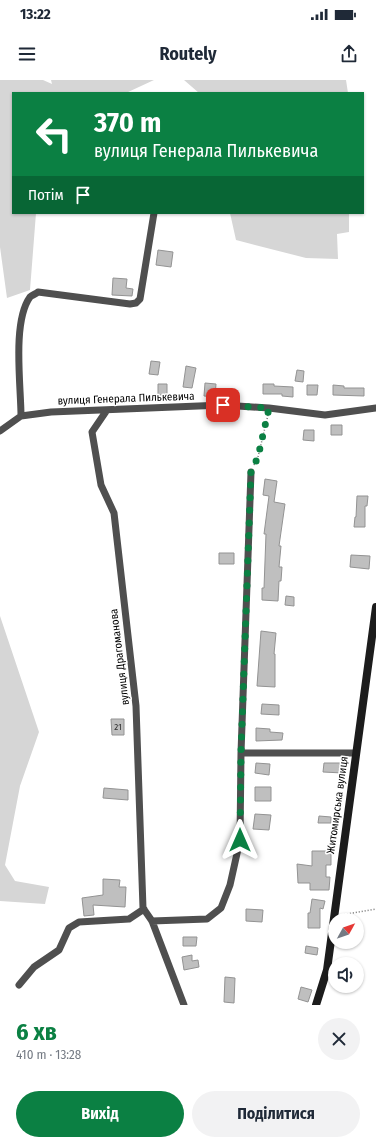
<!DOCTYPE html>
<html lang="uk">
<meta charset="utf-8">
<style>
body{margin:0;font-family:"Fira Sans Condensed",sans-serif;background:#f2f2f3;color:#1f2937;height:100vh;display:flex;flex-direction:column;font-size:15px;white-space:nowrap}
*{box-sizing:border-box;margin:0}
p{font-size:13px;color:#747a83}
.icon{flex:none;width:22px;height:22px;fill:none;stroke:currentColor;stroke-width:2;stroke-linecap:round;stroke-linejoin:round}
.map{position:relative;height:925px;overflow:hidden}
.side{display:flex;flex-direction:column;background:#fff;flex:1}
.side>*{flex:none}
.banner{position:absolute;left:12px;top:12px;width:352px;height:122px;border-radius:0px;box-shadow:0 1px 3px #0004;background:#0b8043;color:#fff;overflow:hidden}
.needle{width:26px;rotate:50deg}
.tools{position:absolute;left:328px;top:833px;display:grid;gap:8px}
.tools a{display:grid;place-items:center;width:36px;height:36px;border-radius:50%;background:#fff;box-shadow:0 1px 3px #0004;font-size:20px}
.pin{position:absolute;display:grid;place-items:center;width:34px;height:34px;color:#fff;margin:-17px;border-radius:8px;box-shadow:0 2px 6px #0006}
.me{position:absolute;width:44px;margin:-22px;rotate:0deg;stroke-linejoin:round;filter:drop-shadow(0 0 3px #0008)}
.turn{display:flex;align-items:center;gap:14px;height:84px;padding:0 16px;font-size:18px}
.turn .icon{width:52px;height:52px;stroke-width:2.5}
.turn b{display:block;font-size:28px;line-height:34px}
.then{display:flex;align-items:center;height:38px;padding:0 16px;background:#0003;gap:8px;font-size:15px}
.round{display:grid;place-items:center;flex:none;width:42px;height:42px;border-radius:21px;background:#f2f2f3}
.overview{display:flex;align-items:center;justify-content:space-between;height:68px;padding:0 16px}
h1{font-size:24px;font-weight:700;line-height:30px;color:#0b8043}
.action{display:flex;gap:8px;margin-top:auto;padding:8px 16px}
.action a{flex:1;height:46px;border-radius:24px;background:#0b8043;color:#fff;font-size:16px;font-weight:700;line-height:46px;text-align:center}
.action a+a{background:#f2f2f3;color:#1f2937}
.status{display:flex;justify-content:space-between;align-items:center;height:28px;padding:0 20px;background:#fff;direction:ltr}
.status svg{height:11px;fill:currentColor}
header{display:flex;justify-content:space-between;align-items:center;height:52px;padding:0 16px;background:#fff;font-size:18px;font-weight:700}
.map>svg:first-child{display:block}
</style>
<div class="status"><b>13:22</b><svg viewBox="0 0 49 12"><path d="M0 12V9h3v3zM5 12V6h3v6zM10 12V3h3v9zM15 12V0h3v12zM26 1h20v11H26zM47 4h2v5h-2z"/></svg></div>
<header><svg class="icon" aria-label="menu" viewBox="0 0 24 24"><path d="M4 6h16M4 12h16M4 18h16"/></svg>Routely<svg class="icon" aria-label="share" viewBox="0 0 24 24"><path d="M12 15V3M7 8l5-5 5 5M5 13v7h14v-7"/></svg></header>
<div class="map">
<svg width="376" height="925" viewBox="0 0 376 925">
<rect width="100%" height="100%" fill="#fff"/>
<path fill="#d6d6d6" d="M0 0H43L52 4 51 0H154L126 13H13V133H36L30 210 7 218 0 167Z
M184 0H346L348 13H199Z
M230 133H349V152L337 154 338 179 306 178 236 160Z
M0 536 39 652 20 706 5 785 15 801 49 807 45 824 0 821Z"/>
<path fill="#bfbfbf" stroke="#939393" d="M158 170 173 172 171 187 156 185Z
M113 198 127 199 126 208 133 209 132 216 112 215Z
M151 281 160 282 158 295 149 294Z
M186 286 196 288 192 308 183 307Z
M297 290 304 291 303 302 295 301Z
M205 303 216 304 215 317 204 316Z
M158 304H167V315H158Z
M263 304H274V306L293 307V317L282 316V314H263Z
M307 305H318L317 315H307Z
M333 305 344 306V308H364V316L333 315Z
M331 345H342V355H331Z
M304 350H314V361L303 360Z
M265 399 277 401 274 422 285 424 279 466H281L279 487H282L281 501H279L278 521 262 520V508H264L266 454H264L269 416 263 415Z
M357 416H368L367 426H365V447H354L355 437H356Z
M219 473H234V484H219Z
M351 475 370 476 369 489 350 487Z
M286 516 294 517V526L285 525Z
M261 551 276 553 274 574H275V607L257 606Z
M262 624 279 625V635L261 634Z
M111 639H124V655H112Z
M256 648 270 649V652L283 653 282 660 256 661Z
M256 683 270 684 269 695 255 693Z
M324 683H343V693L323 692Z
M255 707H271V721H255Z
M104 708 128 710V720L103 718Z
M255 734 271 735 269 750 253 749Z
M319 736 331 737V743H318Z
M312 771H331V785H326V797H330L329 810H310V803H298L297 784 312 786Z
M103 799 120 800 119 807H126L125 827 93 825 94 835 84 836 82 818 103 815Z
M312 819 325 821 323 829 320 828V848H308V833H310Z
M246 829 263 830 262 842 246 841Z
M183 857H197L196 866H183Z
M306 866 318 868 317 875 305 873Z
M192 875V881L198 880 199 887 184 890 182 877Z
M225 897 235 898 234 923 224 922Z
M301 907 312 910 308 922 298 919Z"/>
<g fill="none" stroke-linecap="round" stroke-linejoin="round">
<path stroke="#717171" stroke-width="1.5" stroke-dasharray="1 2" stroke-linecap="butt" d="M254 385 258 377 268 335
M341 835 376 829"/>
<path stroke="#4f4f4f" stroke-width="7" d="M107 330 92 352 101 405 114 433 136 626 143 828 152 841 184 925
M21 336C21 306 12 242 30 217 32 215 36 214 38 212L130 224 136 223 140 219 154 133
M0 351 21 336 51 332 223 325 269 328 325 335 376 328
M241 673H355
M152 841 207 839 221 828 230 805 240 760 241 673 251 392
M19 905 34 887 59 870 69 848 79 842 129 839 144 829"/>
<path stroke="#1c1c1c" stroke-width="8" d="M316 925 327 890 376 527"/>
</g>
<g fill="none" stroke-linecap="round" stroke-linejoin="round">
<path stroke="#0b8043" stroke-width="7" stroke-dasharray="0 12.6" d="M223 325 269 328 258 377 251 392 241 673 240 760"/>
</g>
<g text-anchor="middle" stroke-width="3" stroke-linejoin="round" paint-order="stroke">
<g font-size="9" fill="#303030">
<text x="118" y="650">21</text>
</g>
<g font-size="11" fill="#000" stroke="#fff">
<text transform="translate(126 318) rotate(-2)" y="4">вулиця Генерала Пилькевича</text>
<text transform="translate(119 577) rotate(-97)" y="4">вулиця Драгоманова</text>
<text transform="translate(337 725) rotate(-82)" y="4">Житомирська вулиця</text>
</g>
</g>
</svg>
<div class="tools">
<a><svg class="needle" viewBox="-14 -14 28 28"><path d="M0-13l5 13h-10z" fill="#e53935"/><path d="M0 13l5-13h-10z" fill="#747a83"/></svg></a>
<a><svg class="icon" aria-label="sound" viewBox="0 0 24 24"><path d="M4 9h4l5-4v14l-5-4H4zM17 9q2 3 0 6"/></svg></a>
</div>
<div class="pin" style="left:223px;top:325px;background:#d93025"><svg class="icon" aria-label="arrive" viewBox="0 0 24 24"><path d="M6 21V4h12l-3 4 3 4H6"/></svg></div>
<svg class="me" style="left:240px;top:760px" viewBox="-20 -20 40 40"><path d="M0-17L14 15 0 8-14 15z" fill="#0b8043" stroke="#fff" stroke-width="4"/></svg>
<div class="banner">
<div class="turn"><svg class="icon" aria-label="left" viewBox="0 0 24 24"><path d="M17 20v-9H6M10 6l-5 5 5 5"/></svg><div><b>370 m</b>вулиця Генерала Пилькевича</div></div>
<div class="then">Потім<svg class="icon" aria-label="arrive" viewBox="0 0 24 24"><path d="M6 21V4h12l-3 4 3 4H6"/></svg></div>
</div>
</div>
<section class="side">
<div class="overview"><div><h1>6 хв</h1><p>410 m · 13:28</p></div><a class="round"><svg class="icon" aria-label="close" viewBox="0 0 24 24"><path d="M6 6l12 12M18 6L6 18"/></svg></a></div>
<div class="action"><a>Вихід</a><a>Поділитися</a></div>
</section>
